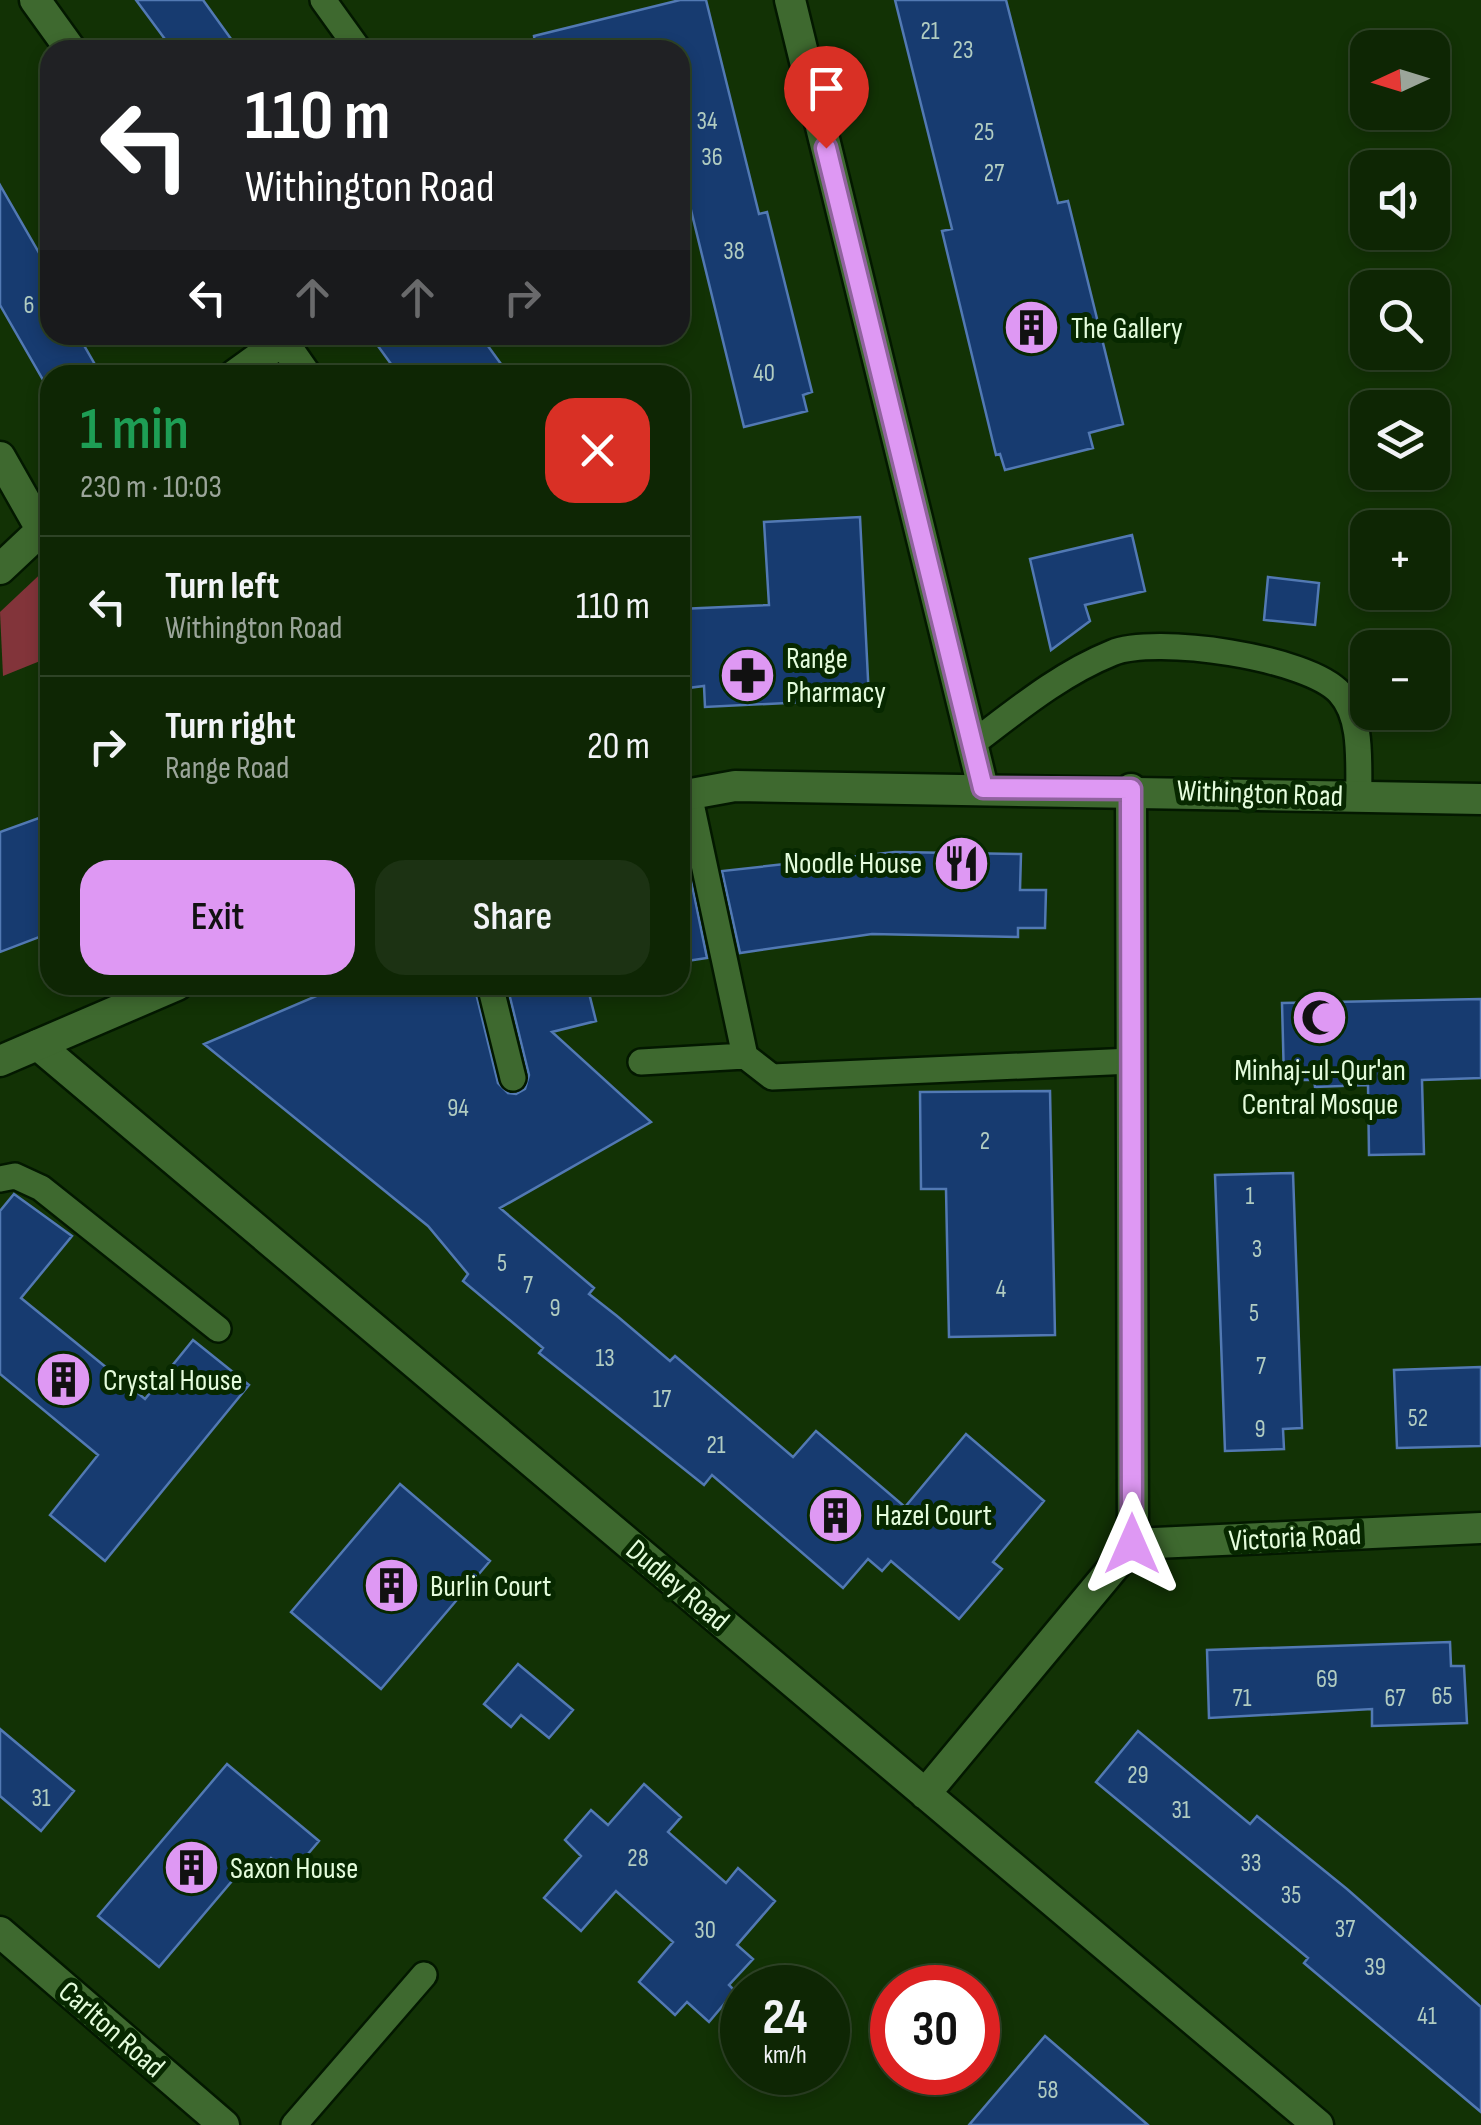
<!DOCTYPE html>
<meta charset="utf-8">
<style>
body{margin:0;font-family:"Sofia Sans Condensed",sans-serif;background:#1c3213;color:#f1f3f6;height:100vh;display:flex;flex-direction:column;font-size:38px;white-space:nowrap}
*{box-sizing:border-box;margin:0}
p{font-size:32px;color:#9ba59a}
.icon{flex:none;width:55px;height:55px;fill:none;stroke:currentColor;stroke-width:2;stroke-linecap:round;stroke-linejoin:round}
.map{position:relative;flex:1;overflow:hidden}
.sheet{position:absolute;left:40px;top:365px;width:650px;height:630px;display:flex;flex-direction:column;background:#0e2604;border-radius:30px;box-shadow:0 5px 15px #0003,0 0 0 2px #2e4326}
.sheet>*{flex:none}
.banner{position:absolute;left:40px;top:40px;width:650px;height:305px;border-radius:30px;box-shadow:0 5px 15px #0003,0 0 0 2px #2e4326;background:#202124;color:#fff;overflow:hidden}
.needle{width:65px;rotate:266deg}
.controls{position:absolute;left:1350px;top:30px;display:grid;gap:20px}
.controls a{display:grid;place-items:center;width:100px;height:100px;border-radius:20px;background:#0e2604;box-shadow:0 5px 15px #0003,0 0 0 2px #2e4326;font-size:50px}
.speed{position:absolute;left:720px;top:1965px;display:flex;gap:20px;font-size:50px;font-weight:700;text-align:center}
.speed>*{display:grid;place-content:center;width:130px;height:130px;border-radius:50%;background:#0e2604;box-shadow:0 5px 15px #0003,0 0 0 2px #2e4326;line-height:1}
.speed small{font-size:25px;font-weight:400}
.speed .limit{border:15px solid #d22;background:#fff;color:#111}
.pin{position:absolute;display:grid;place-items:center;width:85px;height:85px;color:#fff;margin:-102px -42px;border-radius:50% 50% 50% 0;rotate:-45deg;box-shadow:0 0 10px #0007}
.pin .icon{rotate:45deg}
.me{position:absolute;width:110px;margin:-55px;rotate:0deg;stroke-linejoin:round;filter:drop-shadow(0 0 8px #0008)}
.turn{display:flex;align-items:center;gap:35px;height:210px;padding:0 40px;font-size:45px}
.turn .icon{width:130px;height:130px;stroke-width:2.5}
.turn b{display:block;font-size:70px;line-height:85px}
.lanes{display:flex;align-items:center;height:95px;padding:0 40px;background:#0003;justify-content:center;gap:50px;direction:ltr}
.lanes .off{opacity:.35}
.round{display:grid;place-items:center;flex:none;width:105px;height:105px;border-radius:30px;background:#1c3213}
.headline{display:flex;align-items:center;justify-content:space-between;height:170px;padding:0 40px}
h1{font-size:60px;font-weight:600;line-height:75px;color:#1e9e55}
.action{display:flex;gap:20px;margin-top:auto;padding:20px 40px}
.action a{flex:1;height:115px;border-radius:30px;background:#de98f3;color:#111;font-size:40px;font-weight:600;line-height:115px;text-align:center}
.action a+a{background:#1c3213;color:#f1f3f6}
ul{padding:0;list-style:none}
li{display:flex;align-items:center;gap:30px;height:140px;padding:0 40px;border-top:2px solid #2e4326}
li div{flex:1}
li b{display:block;font-size:38px}
li em{font-style:normal}
.map>svg:first-child{display:block}
</style>
<div class="map">
<svg width="1481" height="2125" viewBox="0 0 1481 2125">
<rect width="100%" height="100%" fill="#123205"/>
<path fill="#82343a" d="M50 565V657L3 676 0 612Z"/>
<path fill="#173b70" stroke="#5279b3" stroke-width="2.5" d="M136 0H203L239 50H173Z
M680 0H706L759 214 767 212 812 392 803 395 807 411 744 427 680 165V50H536L534 36Z
M895 0H1006L1058 203 1068 201 1123 424 1089 433 1093 448 1005 470 1000 454 996 455 942 231 952 229Z
M0 185 50 272V335H78L101 375H50V392L0 305Z
M370 335H480L509 375H399Z
M860 517 869 699 705 707 704 686 680 689V609L769 605 764 522Z
M1132 535 1145 591 1085 605 1090 621 1051 650 1030 559Z
M1268 577 1319 583 1315 625 1264 620Z
M50 814V933L0 952V832Z
M895 852 1021 854 1020 890H1046L1045 928H1018V937L872 934 740 953 722 871Z
M690 875 707 958 680 962V877Z
M342 985H474L498 1083 508 1093 516 1094 525 1089 529 1075 507 985H587L596 1021 552 1032 651 1122 500 1208 594 1288 589 1294 617 1316 670 1361 675 1356 793 1457 816 1431 905 1507 966 1434 1044 1501 993 1562 1002 1569 959 1619 891 1561 882 1571 868 1559 843 1588 712 1475 704 1485 539 1353 543 1348 463 1281 468 1274 428 1226 204 1044Z
M1481 999V1078L1422 1080 1424 1154 1369 1155 1368 1085 1315 1087 1314 1080H1284L1282 1003Z
M1050 1091 1055 1335 949 1337 946 1189H921L920 1092Z
M1293 1173 1302 1428 1283 1429 1284 1449 1225 1451 1215 1175Z
M14 1194 72 1236 21 1298 145 1399 193 1340 249 1385 105 1561 50 1515 98 1455 0 1374V1211Z
M1481 1367V1446L1397 1448 1394 1370Z
M400 1484 490 1561 381 1689 291 1612Z
M1450 1642 1451 1666H1464L1467 1723 1372 1726V1709L1209 1718 1207 1650Z
M518 1664 573 1710 549 1738 521 1715 511 1727 484 1704Z
M0 1729 74 1791 41 1831 0 1796Z
M1138 1731 1250 1824 1257 1816 1347 1889 1481 2007V2112L1304 1963 1308 1958 1096 1782Z
M227 1764 319 1841 290 1875 271 1858 261 1871 249 1861 159 1967 98 1916Z
M644 1784 681 1817 668 1832 726 1883 738 1868 775 1901 737 1945 753 1959 729 1985 735 1991 709 2022 687 2002 675 2015 639 1982 673 1942 616 1891 581 1931 544 1898 581 1856 565 1840 591 1810 608 1825Z
M1045 2036 1148 2125H969Z"/>
<g fill="none" stroke-linecap="round" stroke-linejoin="round">
<defs>
<path id="lane" d="M323 0 359 50
M972 744C1017 710 1060 674 1112 653 1155 635 1308 657 1340 693 1363 718 1358 764 1359 796
M689 794 745 1056 772 1077 1132 1061
M490 985 513 1078
M641 1062 745 1056
M0 1179 15 1176 41 1188 218 1329
M294 2125 424 1975"/>
<path id="street" d="M35 0 71 50
M790 0 983 788
M278 335 306 375
M235 375 282 341
M0 457 41 529
M0 569 50 522
M1131 789 1133 1544
M38 1045 1318 2125
M925 1794 1133 1544 1481 1528
M0 1932 224 2125"/>
<path id="secondary" d="M680 796 735 786 1481 799
M0 1061 177 985"/>
</defs>
<use href="#lane" stroke="#031800" stroke-width="30"/>
<use href="#street" stroke="#031800" stroke-width="35"/>
<use href="#secondary" stroke="#031800" stroke-width="35"/>
<use href="#lane" stroke="#3e692f" stroke-width="25"/>
<use href="#street" stroke="#3e692f" stroke-width="30"/>
<use href="#secondary" stroke="#3e692f" stroke-width="30"/>
</g>
<g fill="none" stroke-linecap="round" stroke-linejoin="round">
<defs>
<path id="route" d="M826 148 983 788 1131 789 1132 1544"/>
</defs>
<use href="#route" stroke="#90639e" stroke-width="25"/>
<use href="#route" stroke="#de98f3" stroke-width="18"/>
</g>
<defs>
<symbol id="building-disc" viewBox="-11 -11 22 22"><circle r="9.5" fill="#de98f3" stroke="#072800"/><path d="M-4-6H4V6H1V3H-1V6H-4ZM-2.5-4.3h1.7v1.8h-1.7ZM.8-4.3h1.7v1.8H.8ZM-2.5-1h1.7V.8h-1.7ZM.8-1h1.7V.8H.8Z" fill="#111"/></symbol>
<symbol id="pharmacy-disc" viewBox="-11 -11 22 22"><circle r="9.5" fill="#de98f3" stroke="#072800"/><path d="M-2-6h4v4h4v4h-4v4h-4v-4h-4v-4h4Z" fill="#111"/></symbol>
<symbol id="restaurant-disc" viewBox="-11 -11 22 22"><circle r="9.5" fill="#de98f3" stroke="#072800"/><path d="M-5-6h1v4h1v-4h1v4h1v-4h1v5L-1.5 .5V6h-2V.5L-5-1ZM5-6V6H3V1.5H1.5Q1.5-4 5-6Z" fill="#111"/></symbol>
<symbol id="mosque-disc" viewBox="-11 -11 22 22"><circle r="9.5" fill="#de98f3" stroke="#072800"/><path d="M3.5-4.9A6 6 0 1 0 3.5 4.9A5 5 0 1 1 3.5-4.9Z" fill="#111"/></symbol>
</defs>
<g fill-rule="evenodd">
<use href="#building-disc" x="1000" y="296" width="63" height="63"/>
<use href="#pharmacy-disc" x="716" y="644" width="63" height="63"/>
<use href="#restaurant-disc" x="930" y="832" width="63" height="63"/>
<use href="#mosque-disc" x="1288" y="986" width="63" height="63"/>
<use href="#building-disc" x="32" y="1348" width="63" height="63"/>
<use href="#building-disc" x="804" y="1484" width="63" height="63"/>
<use href="#building-disc" x="360" y="1554" width="63" height="63"/>
<use href="#building-disc" x="160" y="1836" width="63" height="63"/>
</g>
<g text-anchor="middle" stroke-width="10" stroke-linejoin="round" paint-order="stroke">
<g font-size="25" fill="#b1ccc1">
<text x="930" y="39">21</text>
<text x="963" y="58">23</text>
<text x="707" y="129">34</text>
<text x="984" y="140">25</text>
<text x="712" y="165">36</text>
<text x="994" y="181">27</text>
<text x="734" y="259">38</text>
<text x="29" y="313">6</text>
<text x="764" y="381">40</text>
<text x="458" y="1116">94</text>
<text x="985" y="1149">2</text>
<text x="1250" y="1204">1</text>
<text x="1257" y="1257">3</text>
<text x="502" y="1271">5</text>
<text x="528" y="1293">7</text>
<text x="1001" y="1297">4</text>
<text x="555" y="1316">9</text>
<text x="1254" y="1321">5</text>
<text x="605" y="1366">13</text>
<text x="1261" y="1374">7</text>
<text x="662" y="1407">17</text>
<text x="1418" y="1426">52</text>
<text x="1260" y="1437">9</text>
<text x="716" y="1453">21</text>
<text x="1327" y="1687">69</text>
<text x="1442" y="1704">65</text>
<text x="1242" y="1706">71</text>
<text x="1395" y="1706">67</text>
<text x="1138" y="1783">29</text>
<text x="41" y="1806">31</text>
<text x="1181" y="1818">31</text>
<text x="638" y="1866">28</text>
<text x="1251" y="1871">33</text>
<text x="1291" y="1903">35</text>
<text x="1345" y="1937">37</text>
<text x="705" y="1938">30</text>
<text x="1375" y="1975">39</text>
<text x="1427" y="2024">41</text>
<text x="1048" y="2098">58</text>
</g>
<g font-size="30" fill="#e4fcdc" stroke="#072800" text-anchor="start">
<text x="1071" y="338">The Gallery</text>
<text x="786" y="668">Range<tspan x="786" dy="34">Pharmacy</tspan></text>
<text x="922" y="873" text-anchor="end">Noodle House</text>
<text x="1320" y="1080" text-anchor="middle">Minhaj-ul-Qur'an<tspan x="1320" dy="34">Central Mosque</tspan></text>
<text x="103" y="1390">Crystal House</text>
<text x="875" y="1525">Hazel Court</text>
<text x="430" y="1596">Burlin Court</text>
<text x="230" y="1878">Saxon House</text>
</g>
<g font-size="30" fill="#e4fcdc" stroke="#072800">
<text transform="translate(1260 793) rotate(2)" y="10">Withington Road</text>
<text transform="translate(1295 1537) rotate(-3)" y="10">Victoria Road</text>
<text transform="translate(678 1585) rotate(40)" y="10">Dudley Road</text>
<text transform="translate(112 2029) rotate(41)" y="10">Carlton Road</text>
</g>
</g>
</svg>
<div class="controls">
<a><svg class="needle" viewBox="-14 -14 28 28"><path d="M0-13l5 13h-10z" fill="#e53935"/><path d="M0 13l5-13h-10z" fill="#9ba59a"/></svg></a>
<a><svg class="icon" aria-label="sound" viewBox="0 0 24 24"><path d="M4 9h4l5-4v14l-5-4H4zM17 9q2 3 0 6"/></svg></a>
<a><svg class="icon" aria-label="search" viewBox="0 0 24 24"><circle cx="10" cy="10" r="6"/><path d="M15 15l6 6"/></svg></a>
<a><svg class="icon" aria-label="layers" viewBox="0 0 24 24"><path d="M12 4l9 5-9 5-9-5zM3 14l9 5 9-5"/></svg></a>
<a>+</a>
<a>−</a>
</div>
<div class="speed"><div>24<small>km/h</small></div><div class="limit">30</div></div>
<div class="pin" style="left:826px;top:148px;background:#d93025"><svg class="icon" aria-label="arrive" viewBox="0 0 24 24"><path d="M6 21V4h12l-3 4 3 4H6"/></svg></div>
<svg class="me" style="left:1132px;top:1544px" viewBox="-20 -20 40 40"><path d="M0-17L14 15 0 8-14 15z" fill="#de98f3" stroke="#fff" stroke-width="4"/></svg>
<div class="banner">
<div class="turn"><svg class="icon" aria-label="left" viewBox="0 0 24 24"><path d="M17 20v-9H6M10 6l-5 5 5 5"/></svg><div><b>110 m</b>Withington Road</div></div>
<div class="lanes"><svg class="icon" aria-label="left" viewBox="0 0 24 24"><path d="M17 20v-9H6M10 6l-5 5 5 5"/></svg><svg class="icon off" aria-label="ahead" viewBox="0 0 24 24"><path d="M12 20V5M6 11l6-6 6 6"/></svg><svg class="icon off" aria-label="ahead" viewBox="0 0 24 24"><path d="M12 20V5M6 11l6-6 6 6"/></svg><svg class="icon off" aria-label="right" viewBox="0 0 24 24"><path d="M7 20v-9h11M14 6l5 5-5 5"/></svg></div>
</div>
<section class="sheet">
<div class="headline"><div><h1>1 min</h1><p>230 m · 10:03</p></div><a class="round" style="background:#d93025;color:#fff"><svg class="icon" aria-label="close" viewBox="0 0 24 24"><path d="M6 6l12 12M18 6L6 18"/></svg></a></div>
<ul>
<li><svg class="icon" aria-label="left" viewBox="0 0 24 24"><path d="M17 20v-9H6M10 6l-5 5 5 5"/></svg><div><b>Turn left</b><p>Withington Road</p></div><em>110 m</em></li>
<li><svg class="icon" aria-label="right" viewBox="0 0 24 24"><path d="M7 20v-9h11M14 6l5 5-5 5"/></svg><div><b>Turn right</b><p>Range Road</p></div><em>20 m</em></li>
</ul>
<div class="action"><a>Exit</a><a>Share</a></div>
</section>
</div>
